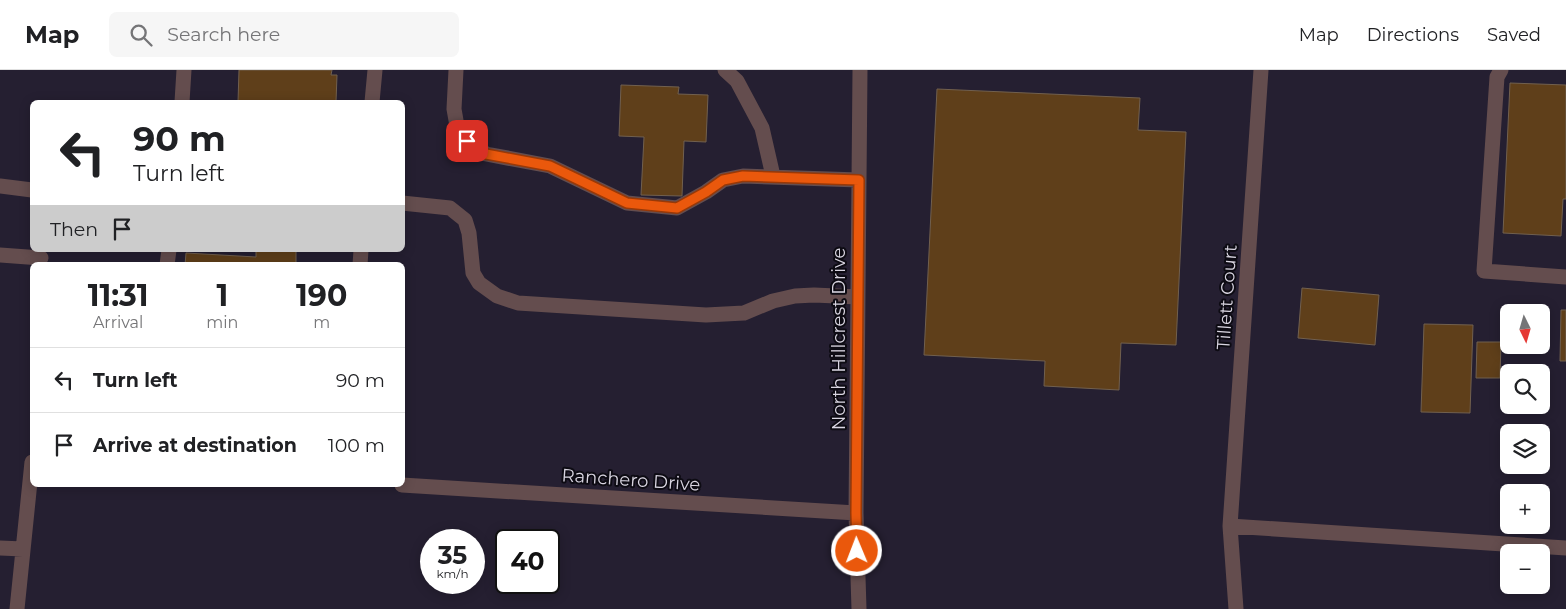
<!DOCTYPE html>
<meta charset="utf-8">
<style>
body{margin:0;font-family:Montserrat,sans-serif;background:#f6f6f6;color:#202124;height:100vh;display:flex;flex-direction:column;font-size:19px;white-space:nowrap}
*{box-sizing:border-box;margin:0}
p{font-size:16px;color:#757577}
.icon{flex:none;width:28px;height:28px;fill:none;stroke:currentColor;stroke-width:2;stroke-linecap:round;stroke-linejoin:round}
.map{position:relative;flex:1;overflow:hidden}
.details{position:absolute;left:30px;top:192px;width:375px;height:225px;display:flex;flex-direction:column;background:#fff;border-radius:8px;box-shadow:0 2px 12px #0003}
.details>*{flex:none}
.guide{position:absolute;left:30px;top:30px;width:375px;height:152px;border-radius:8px;box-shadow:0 2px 12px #0003;background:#fff;color:#202124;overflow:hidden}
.needle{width:32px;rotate:175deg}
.buttons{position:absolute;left:1500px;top:234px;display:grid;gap:10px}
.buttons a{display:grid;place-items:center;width:50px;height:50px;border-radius:8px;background:#fff;box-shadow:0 2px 12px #0003;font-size:25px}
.speed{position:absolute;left:420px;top:459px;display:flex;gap:10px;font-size:25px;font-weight:700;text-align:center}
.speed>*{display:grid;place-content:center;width:65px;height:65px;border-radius:50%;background:#fff;box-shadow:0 2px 12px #0003;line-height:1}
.speed small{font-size:12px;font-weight:400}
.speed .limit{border:2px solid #111;border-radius:8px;background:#fff;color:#111}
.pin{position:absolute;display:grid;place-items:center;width:42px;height:42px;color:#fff;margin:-21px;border-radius:10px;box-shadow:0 2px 8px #0006}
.me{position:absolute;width:55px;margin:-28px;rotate:359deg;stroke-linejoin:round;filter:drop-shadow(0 0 4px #0008)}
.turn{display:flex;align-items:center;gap:18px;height:105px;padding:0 20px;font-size:22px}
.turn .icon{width:65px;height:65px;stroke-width:2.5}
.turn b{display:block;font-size:35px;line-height:42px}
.then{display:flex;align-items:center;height:48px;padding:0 20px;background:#0003;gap:10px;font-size:19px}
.eta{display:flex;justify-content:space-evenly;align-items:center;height:85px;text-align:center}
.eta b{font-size:30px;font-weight:700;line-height:35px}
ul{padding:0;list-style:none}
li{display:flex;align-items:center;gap:15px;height:65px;padding:0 20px;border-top:1px solid #e0e0e0}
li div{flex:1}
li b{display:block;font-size:19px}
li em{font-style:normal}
header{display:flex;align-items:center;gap:30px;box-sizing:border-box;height:70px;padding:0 25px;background:#fff;border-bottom:1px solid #e0e0e0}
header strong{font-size:24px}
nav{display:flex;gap:28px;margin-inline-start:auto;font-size:18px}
.search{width:350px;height:45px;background:#f6f6f6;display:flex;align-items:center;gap:12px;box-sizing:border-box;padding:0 18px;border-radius:8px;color:#757577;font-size:19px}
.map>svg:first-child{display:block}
</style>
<header>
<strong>Map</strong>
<div class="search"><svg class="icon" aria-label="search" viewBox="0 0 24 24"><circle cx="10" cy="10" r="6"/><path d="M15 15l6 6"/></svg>Search here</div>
<nav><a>Map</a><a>Directions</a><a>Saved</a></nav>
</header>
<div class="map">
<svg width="1566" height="539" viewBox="0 0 1566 539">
<rect width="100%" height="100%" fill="#251f31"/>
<path fill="#5f3f1a" stroke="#71604f" d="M239 0H332L331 5H337L336 32H238Z
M1510 13 1566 15V129H1563L1561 166 1503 163Z
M621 15 679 17 678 24 708 25 706 72 684 71 682 126 641 125 644 67 619 66Z
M937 19 1140 28 1138 60 1186 62 1176 275 1121 273 1119 320 1044 316 1045 291 924 285Z
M256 180H296V195H185L186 183 256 187Z
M1302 218 1379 225 1375 275 1298 268Z
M1561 240H1566V291H1560Z
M1424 254 1473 255 1470 343 1421 342Z
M1477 272H1501L1500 308H1476Z"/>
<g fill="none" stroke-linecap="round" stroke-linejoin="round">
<path stroke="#644d4e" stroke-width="15" d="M456 0 454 39 457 56 467 71 486 84 550 96 627 133 677 138 706 122 723 110 743 106 859 110
M725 0 737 11 762 58 773 106
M1501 0 1497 7 1484 201 1566 207
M182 32 184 0
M372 32 375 0
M0 116 32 120
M402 133 450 138 465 150 469 163 473 203 479 213 497 226 518 233 706 245 744 243 773 231 795 226 814 225 858 227
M0 185 41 188
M167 195 169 180
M360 195 361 180
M402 415 856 443
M1230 456 1566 478
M0 478 23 479
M17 539 32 392
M859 539 856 443 860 0
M1236 539 1230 456 1261 0"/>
</g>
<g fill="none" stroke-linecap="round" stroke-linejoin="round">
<defs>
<path id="route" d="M467 71 486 84 550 96 627 133 677 138 706 122 723 110 743 106 859 110 856 443 857 481"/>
</defs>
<use href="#route" stroke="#983908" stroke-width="12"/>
<use href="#route" stroke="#ea580c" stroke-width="9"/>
</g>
<g text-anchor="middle" stroke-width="4" stroke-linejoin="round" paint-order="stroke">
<g font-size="18" fill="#d9d5e1" stroke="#0d0b13">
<text transform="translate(1227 227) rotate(-86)" y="6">Tillett Court</text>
<text transform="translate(839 269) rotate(-90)" y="6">North Hillcrest Drive</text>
<text transform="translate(631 410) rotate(4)" y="6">Ranchero Drive</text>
</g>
</g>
</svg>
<div class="buttons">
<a><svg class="needle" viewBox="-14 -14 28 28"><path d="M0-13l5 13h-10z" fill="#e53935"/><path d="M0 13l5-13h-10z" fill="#757577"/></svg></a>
<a><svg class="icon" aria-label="search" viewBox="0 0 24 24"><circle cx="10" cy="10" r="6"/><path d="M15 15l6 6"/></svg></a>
<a><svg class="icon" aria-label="layers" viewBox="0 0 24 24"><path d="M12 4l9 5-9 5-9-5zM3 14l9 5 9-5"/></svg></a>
<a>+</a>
<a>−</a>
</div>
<div class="speed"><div>35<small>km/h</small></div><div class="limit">40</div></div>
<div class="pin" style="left:467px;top:71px;background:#d93025"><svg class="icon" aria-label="arrive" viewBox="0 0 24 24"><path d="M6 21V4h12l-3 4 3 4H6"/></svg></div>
<svg class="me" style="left:857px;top:481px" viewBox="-20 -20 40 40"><circle r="17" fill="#ea580c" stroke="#fff" stroke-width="3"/><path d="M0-11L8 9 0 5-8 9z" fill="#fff"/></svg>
<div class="guide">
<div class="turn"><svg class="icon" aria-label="left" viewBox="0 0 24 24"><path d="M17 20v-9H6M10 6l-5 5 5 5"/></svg><div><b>90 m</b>Turn left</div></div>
<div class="then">Then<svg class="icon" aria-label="arrive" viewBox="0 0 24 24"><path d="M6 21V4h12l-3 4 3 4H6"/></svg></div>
</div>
<section class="details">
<div class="eta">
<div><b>11:31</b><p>Arrival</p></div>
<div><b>1</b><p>min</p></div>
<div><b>190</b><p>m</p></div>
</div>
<ul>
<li><svg class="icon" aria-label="left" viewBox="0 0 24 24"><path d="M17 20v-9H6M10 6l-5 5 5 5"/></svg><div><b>Turn left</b></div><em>90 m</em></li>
<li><svg class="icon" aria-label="arrive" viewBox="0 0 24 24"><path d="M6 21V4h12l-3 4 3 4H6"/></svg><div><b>Arrive at destination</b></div><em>100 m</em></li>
</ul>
</section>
</div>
